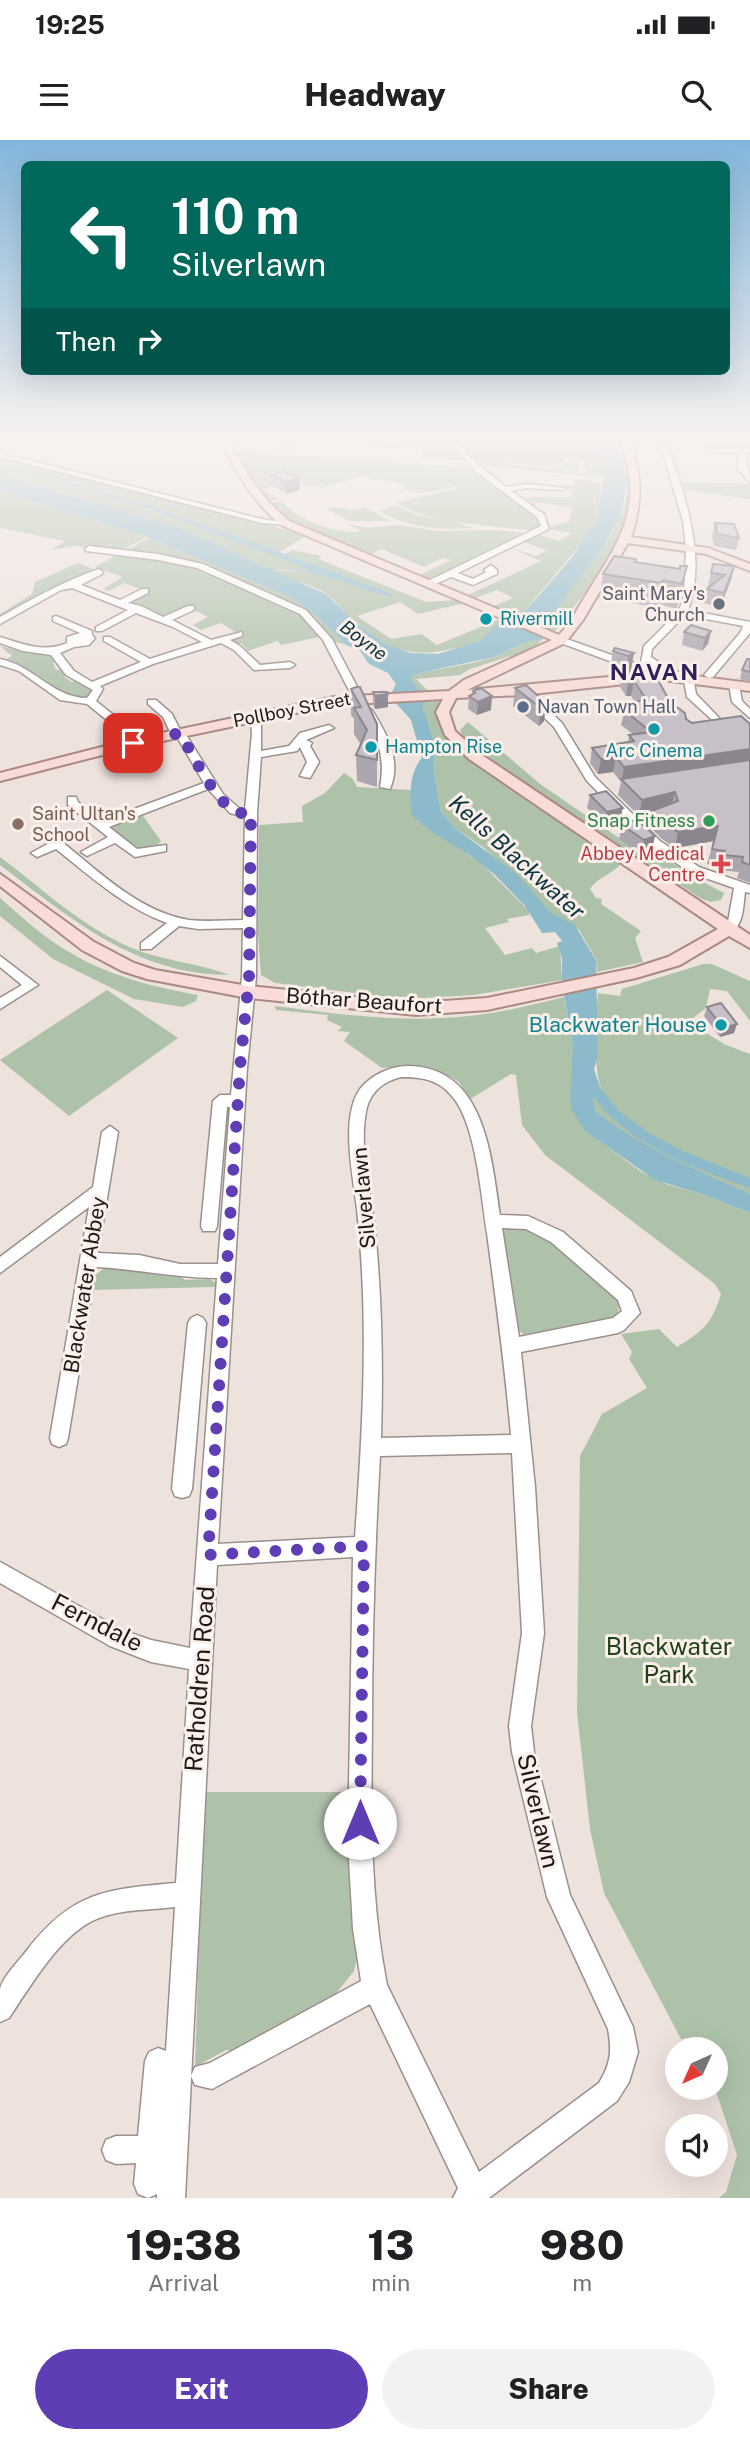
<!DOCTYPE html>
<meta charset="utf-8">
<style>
body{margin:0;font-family:"Public Sans",sans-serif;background:#f2f2f2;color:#202124;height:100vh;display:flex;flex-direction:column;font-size:26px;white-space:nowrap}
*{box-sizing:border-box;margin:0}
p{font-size:23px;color:#757577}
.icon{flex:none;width:38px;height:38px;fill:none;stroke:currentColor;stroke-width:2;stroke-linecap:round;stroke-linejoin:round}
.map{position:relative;height:2058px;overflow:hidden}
.panel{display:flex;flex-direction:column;background:#fff;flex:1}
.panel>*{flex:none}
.guide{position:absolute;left:21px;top:21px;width:709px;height:214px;border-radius:10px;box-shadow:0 7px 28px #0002;background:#00695c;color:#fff;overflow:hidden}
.needle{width:46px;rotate:225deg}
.controls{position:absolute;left:665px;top:1897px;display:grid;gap:14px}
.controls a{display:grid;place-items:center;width:63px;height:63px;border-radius:50%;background:#fff;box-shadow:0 7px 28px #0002;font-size:35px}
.pin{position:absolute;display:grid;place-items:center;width:60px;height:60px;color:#fff;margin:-30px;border-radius:14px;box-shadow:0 4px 10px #0006}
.me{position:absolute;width:77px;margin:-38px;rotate:0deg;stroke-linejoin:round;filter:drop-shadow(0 0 5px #0008)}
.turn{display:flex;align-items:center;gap:24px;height:147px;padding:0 35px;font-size:32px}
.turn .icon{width:91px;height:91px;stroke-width:2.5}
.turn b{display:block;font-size:49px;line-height:60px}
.then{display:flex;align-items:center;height:66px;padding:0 35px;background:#0003;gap:14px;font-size:26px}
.eta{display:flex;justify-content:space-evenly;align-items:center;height:119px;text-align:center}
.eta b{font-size:42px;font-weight:800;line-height:49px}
.cta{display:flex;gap:14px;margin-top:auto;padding:14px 35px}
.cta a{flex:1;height:80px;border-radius:42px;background:#5f3db5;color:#fff;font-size:28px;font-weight:800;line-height:80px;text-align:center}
.cta a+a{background:#f2f2f2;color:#202124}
.status{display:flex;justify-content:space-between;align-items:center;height:49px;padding:0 35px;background:#fff;direction:ltr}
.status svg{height:19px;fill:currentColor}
header{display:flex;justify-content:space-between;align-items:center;height:91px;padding:0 35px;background:#fff;font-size:32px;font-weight:800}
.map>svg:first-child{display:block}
</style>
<div class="status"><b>19:25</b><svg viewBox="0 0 49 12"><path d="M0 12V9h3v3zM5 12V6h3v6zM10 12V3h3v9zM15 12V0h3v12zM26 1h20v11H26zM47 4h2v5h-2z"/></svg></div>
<header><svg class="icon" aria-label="menu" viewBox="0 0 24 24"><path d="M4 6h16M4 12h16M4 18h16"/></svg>Headway<svg class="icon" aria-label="search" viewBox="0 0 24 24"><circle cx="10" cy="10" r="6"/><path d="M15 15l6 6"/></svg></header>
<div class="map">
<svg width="750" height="2058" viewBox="0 0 750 2058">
<rect width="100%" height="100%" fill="#eee2dd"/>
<path fill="#aec2aa" d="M356 294H446L467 321 420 319 424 310 419 303 382 302Z
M450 294H588C595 312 604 319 605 338L477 325 479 322 487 321 555 329 573 319 580 324 574 329 587 335 583 321C566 313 569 322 556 327L474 320Z
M610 294H617C627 318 633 343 629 369 623 402 578 465 555 491L549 489 547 480C575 436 627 397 628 340 628 324 616 308 610 294Z
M236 311 476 328 492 341 488 342 536 375 542 387 536 391 454 382 473 388C440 390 408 388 379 371L394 365 417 375 448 382 416 373 395 363 482 342 419 353 404 349 406 345C390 338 374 342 362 336L321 348 312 344 305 346 285 336 281 344 262 350 280 360H267L252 342Z
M0 318 276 387 306 396 278 413C187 379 96 346 0 325Z
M0 328C108 352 210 391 313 430L267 428 177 387 0 335Z
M575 339 602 343 595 387 523 473 513 476 491 467 513 458 497 450 473 459 466 456 541 421 508 407 536 416 547 410 524 402 540 395 559 401 572 393 550 389V387L569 381 572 368 537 362 533 367 519 357H572V349H566L565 346H574Z
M681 342 750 344V359L685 350Z
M0 351 147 397 122 410 74 406 51 410 65 401 0 388Z
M282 361C297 380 340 396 361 391L348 384 367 388 401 385 436 391 494 390 526 393 430 441 418 436 451 420 442 418 424 427 382 409 371 414H362C329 400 295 388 269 363Z
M335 367 354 370 365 367 390 381H349L327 369Z
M149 398 286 455 311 471 346 505 319 497 281 505 277 501 248 511 241 503 236 505 230 501 240 495 221 483 201 490 193 485 208 477 189 467 163 477 130 463 146 451 124 443 109 451 103 449 123 437 95 427Z
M292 410 322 416 318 419 426 462 457 460 464 463 418 474 400 462 357 476 391 499 421 494 437 505 502 478 508 480C496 485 490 497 478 501 430 518 400 519 359 486 346 476 337 461 324 452 307 442 285 441 270 430L320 433 392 455 283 415Z
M78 423 96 430 25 463 0 479V474L32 454 35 442Z
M544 498 533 509 470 529 460 535 416 539 429 552H420L411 539V536L419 533 472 523 494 517 525 502Z
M0 506 31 514 34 511 50 514 58 521 53 523 56 530 62 529 67 535 64 537 72 542 79 540 93 548V555C66 568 36 536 15 522L7 519 12 516Z
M435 558 439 562C434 580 442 594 454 606L622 723C613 734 597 737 590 749L596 758 602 759 601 764 641 791 635 798 643 822 597 832 596 819 579 790 551 773 484 708 455 688 441 672 434 632 435 604 423 567 425 559Z
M468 582 540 644 641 713 653 710 692 736 724 753 721 760 710 762 700 758 500 626 462 595 460 590Z
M344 633 353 639 357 647 411 650 412 676 482 724 529 771V775L507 779 509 782 485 788 505 815 532 808 536 813 560 806 562 840 474 855 423 858 379 856 275 843 261 835 258 794 259 685 303 682 302 666 325 653Z
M141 673 161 701 156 707 138 711 108 686Z
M0 717C42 748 83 788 132 808 163 821 198 823 230 835 136 835 70 778 0 725Z
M0 758C22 777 44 798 69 812 109 836 153 847 198 855L196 861 183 867 134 859 53 819 0 776Z
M703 824H712L750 841V881L727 851 710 849 706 868 688 882 726 905 750 914V1054C712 1036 620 1003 596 972 591 967 592 958 592 951L601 949C593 925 596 880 598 853L620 856 622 849Z
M107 850 178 898 69 976 0 920Z
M564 857 573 906 572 971 585 990 640 1031 666 1044 705 1055 750 1073V2058H719L726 2052 737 2015 715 1948 716 1909H694L688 1898 681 1899 604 1753 590 1689 577 1572 580 1316 602 1274 647 1248 629 1219 632 1212 621 1194 659 1189 677 1207C703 1191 711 1185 721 1154L715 1144 545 1015 522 985 516 935 511 934 469 960 459 942 449 936 402 927 382 928 344 901 350 892 337 891 342 887 327 880 328 875 276 870 275 866C330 873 386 881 442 878 483 877 524 867 564 857Z
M515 1086 541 1093 617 1157C620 1169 620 1174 609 1182L526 1197 515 1187 502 1094 506 1088Z
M105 1127 179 1135 185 1140 210 1139 217 1144 215 1147 89 1150 90 1140Z
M204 1652H347L355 1783 360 1805 354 1831 334 1856 244 1913 226 1910 195 1927Z"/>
<path fill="#8dbaca" d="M588 294H610L622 319 628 341 620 377 602 409 547 480 549 489 555 491 542 499 525 502 494 517 419 533 412 536 411 539 425 559 423 567 435 604 434 632 441 672 455 688 518 735 551 773 574 784 596 820 598 916 594 929 601 950 592 952 595 971C641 1008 696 1029 750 1054V1073L705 1055 655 1040 585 991 572 971 570 959 573 906 562 844V818L557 803 562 801 555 792 542 793 525 766 495 735 471 716 435 694 412 676C409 660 409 631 422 618L411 580 394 561 392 552 396 544 388 533 369 524 360 511 346 505 311 471 286 455 144 396 0 351V335L177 387 267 428 310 430 151 370 61 343 0 328V325C135 355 264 406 394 455L390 457C350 446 313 427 271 430L326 454 359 486 388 505 411 513 438 514 481 500 497 484 523 473 536 459 573 416 589 391 595 387 604 338 601 328 604 321 594 310Z"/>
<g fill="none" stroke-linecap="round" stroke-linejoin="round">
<path fill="#8dbaca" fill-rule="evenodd" d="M587 937 595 942 619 971 649 993 683 1011 750 1038V1048C704 1032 647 1011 611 977 600 967 593 954 583 944L581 941 583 938Z"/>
<defs>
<path id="minor" d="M288 294H296L292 309 288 311 284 309Z
M351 294H361L372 299 413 302 417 304 413 306 371 303Z
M445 294H452L469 317 506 347 527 344 566 348 562 350 527 348 511 351 544 374 549 389 458 433 473 439 486 432 484 430 491 425 497 430V434L473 445 451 437 429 447 424 444 426 442 541 386 537 377 475 331Z
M657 294H665C681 349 709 413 688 470L750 482V493L713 537 709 538 704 535 740 493 743 486 685 475 652 509 651 517 667 528 693 537 696 554 727 586 722 589 687 557 684 541 659 532 649 525 641 538 630 543 625 540 641 523 644 506 679 471 684 456 686 408 683 381Z
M706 308 750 309V313H746C746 324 750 333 750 343L738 329V313L709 312Z
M0 313 262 379 289 383 285 385 262 383 0 317Z
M89 406 158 414 203 424 306 470 332 499 363 558 354 560 323 500 300 474 197 428 158 420 86 411 85 409Z
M99 429 103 432 102 434 81 445 120 460 142 449H148V453L128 463 141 466 163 477 188 466H194V470L172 480 211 500 242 492V496L230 500 240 506 260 525 290 522 295 525 290 528 254 530 234 510 221 503 153 524 100 546 103 549 96 561 121 581 138 603 129 605 113 585 87 564 60 560 19 531 0 525V519C33 525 53 558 87 558L93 550 66 535 51 515 23 511 0 503V497C23 504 44 513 67 503V497L80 493 53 481V477L56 476 92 491V495L95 498 89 505 74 507 60 513 74 531 92 542 141 522 104 501V497H110L150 519 202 502 173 487 136 473 102 491H96V487L128 470 72 448 61 450 0 484V477C32 459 64 441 99 429Z
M561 497 634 523 635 525 626 527 558 502V498Z
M734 542 739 545 742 561 750 569V578L732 562 729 545Z
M525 555H533L562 583 595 637 660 701 699 727 750 745V753L745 752C743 766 744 787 729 793L723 789 728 782 734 748 691 733 652 707 587 641 554 587 525 559Z
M148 560H156L172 574 180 590 185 593 223 654 240 669 245 670 252 593 251 583 246 577 247 575H255L261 583V611L289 606 300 593 329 585 334 588 306 600 312 603 310 606 319 622 310 638 300 636 307 622 300 607 297 611 261 617 257 673 256 837 247 928 218 1404 355 1397C363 1287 369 1178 357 1069 353 1036 340 977 360 949 371 935 389 927 406 926 485 925 491 1016 500 1075L528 1076 563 1092 631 1151 640 1173 624 1190 618 1193 521 1212 535 1347 544 1493 531 1586 534 1612 570 1755 633 1887 638 1912 629 1942 617 1961 489 2058H453L458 2048 370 1864 212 1949 195 1945 191 1936 195 1927 210 1923 361 1841 353 1789 348 1702 353 1417 217 1425 185 2058H157V2054L148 2058 138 2054 134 2044 136 2023 116 2024 106 2020 102 2010 106 2000 116 1996H138L145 1921 149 1912 158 1908 166 1911 175 1767C150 1770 123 1769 99 1778 62 1791 30 1847 9 1878L0 1882C0 1872 0 1859 0 1849 3 1836 20 1820 28 1809 73 1751 108 1749 176 1743L189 1529 151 1522 110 1506 0 1443V1422L122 1490 151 1500 190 1508 217 1138C176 1138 137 1129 96 1127L68 1298 66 1304 59 1307 52 1304 50 1298 89 1067 0 1133V1117L93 1047 102 992 110 986 118 992 98 1113 139 1115 180 1124H218L230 967H227L217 1086 215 1091H203L201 1086 213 961 220 955H231L242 837 243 788 198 789 179 786 151 809H141V803L167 783C124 767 91 737 56 709L37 717 31 713 53 701H61C99 732 140 772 189 780 207 782 225 780 243 780L245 677 230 673 208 649 109 687 137 709 166 705V711L135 717 115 703 87 716 81 712 108 697 68 665V657H76L78 662 102 681 204 643 177 597 172 596 163 577 148 564ZM401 937C420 937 437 939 450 954 476 980 481 1056 487 1093 496 1160 505 1227 511 1295L381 1298C383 1232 382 1166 376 1100 373 1058 357 1009 367 967 372 950 385 941 401 937ZM502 1088 526 1089 551 1102 618 1160 622 1171 613 1178 519 1197ZM512 1313 522 1493 509 1586 512 1612 547 1757 608 1889C612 1911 611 1923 599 1943L479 2032 387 1845C370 1759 371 1673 372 1586 372 1495 375 1406 380 1316Z
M367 567 372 570C387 594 402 621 390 649L380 647C386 616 377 596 362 570Z
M0 816 38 845 0 869V858L22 845 0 827Z
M197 1175 203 1178 206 1183 192 1349 189 1356 182 1358 175 1356 172 1349 188 1183 191 1178Z"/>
<path id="major" d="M218 294H227C242 328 260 357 289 381L559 495C572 482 579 465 589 450 626 392 643 363 619 294H628C641 331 644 360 631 397L708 408 750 424V431L706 414 628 403 583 480 565 503 467 550 663 532 750 543V551L663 540 522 555 456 558 449 572 455 591 479 613 750 795V808L729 796 680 825 636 838 487 870 416 875 248 858 147 839 122 831 82 810 0 746V734L94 802 134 823 155 830 248 846 416 863 487 858 634 828 668 817 718 789 469 619 445 595 436 572 443 559 334 565 134 607 0 641V633L133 599 334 557 449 551 464 540 552 500 281 385C252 361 233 329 218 294Z"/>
</defs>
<use href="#minor" stroke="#9b908b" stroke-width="3"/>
<use href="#major" stroke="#a98982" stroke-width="4"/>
<use href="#minor" fill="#fff" fill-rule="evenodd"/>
<use href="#major" fill="#f9dcd7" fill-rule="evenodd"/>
</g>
<path fill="#aba5ad" d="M271 335 300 350 287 354 272 346Z
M715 383 739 398 736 410 714 406 712 395Z
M636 422 679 429 687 426 677 469 658 464 657 467 599 458 603 434Z
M713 424 734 426 731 440 720 468 704 463Z
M711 491 708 504 702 511 682 505 684 492Z
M613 511 634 513 631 530 627 532 670 562 686 579 692 583 750 584V743L737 738 739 732 719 730 720 727 707 724 714 701 675 708 662 699 649 686 652 672 639 676 618 655 621 642 613 632 598 634 590 623 592 608 628 603 629 595 633 594 621 585 626 565 635 562 631 556H626L620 547 623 532 610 528Z
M750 519V542L740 539 742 530Z
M515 548 546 563 544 581 539 586 513 566Z
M351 549 377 584V647L357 641 356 615 361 605 354 594V579L351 575Z
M473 551 491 570 477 575 468 569 469 556 472 555Z
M373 552 388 567 375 569 373 565Z
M590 655 620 681 605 685 587 668Z
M637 679 652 710 641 714 619 699 622 685Z
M707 867 734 893 720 897 704 876Z"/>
<path fill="#8b868d" d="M299 338 300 350 287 354 286 342Z
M734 426 731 440 720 468 724 453Z
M663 440 658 464 657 467 661 443Z
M711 491 708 504 702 511 705 498Z
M634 513 631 530 625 533 628 516Z
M634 541 631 556H626L628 542Z
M388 554V567L375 569V556Z
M492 556 491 570 477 575 478 562Z
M546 563 544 581 539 586 541 568Z
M750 609V623L622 640 624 627Z
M616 617 613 632 598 634 601 619Z
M675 652 671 667 639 676 642 660Z
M623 668 620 681 605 685 607 672Z
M718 686 714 701 675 708 678 692Z
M655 696 652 710 641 714 644 700Z
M737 884 734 893 720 897 723 888Z"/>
<path fill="#c7c0c9" stroke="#8b868d" stroke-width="2" d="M284 331 299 338 286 342 271 335Z
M715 383 734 384 739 398 717 394Z
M614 416 636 419 635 422 680 429V426H687L682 444 663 440 661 443 603 434Z
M713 424 734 426 724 453 707 449 725 435 711 433Z
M691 485 711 491 705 498 684 492Z
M615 508 634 513 628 516 613 511Z
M747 519H750V532L742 530Z
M652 529 670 562 685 573 686 579 692 583 741 576 750 584V609L624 627 616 617 601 619 592 608 634 601 629 595 651 592 624 570 630 568 626 565 646 559 634 541 628 542 623 532Z
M526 545 546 563 541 568 515 548Z
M356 547H360L377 584V620L356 615 367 590 354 568 361 567 351 549Z
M481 548 492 556 478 562 469 556 475 553 473 551Z
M373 552H387L388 554 375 556Z
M750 620V725L742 722 743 717 723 715 725 711 712 709 718 686 678 692 665 684 652 671 678 661 675 652 642 660 621 639Z
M606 651 623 668 607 672 590 655Z
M637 679 655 696 644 700 622 685Z
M721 863 737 884 723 888 707 867Z"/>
<linearGradient id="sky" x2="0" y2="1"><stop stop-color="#83b6dc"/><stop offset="0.51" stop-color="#f7f2f0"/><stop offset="1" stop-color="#f7f2f0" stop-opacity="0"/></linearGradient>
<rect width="750" height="582" fill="url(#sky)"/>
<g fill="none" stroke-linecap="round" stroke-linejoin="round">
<path stroke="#5f3db5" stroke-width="12" stroke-dasharray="0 21.6" d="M133 603 180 593C192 613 214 659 234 671 239 674 245 673 251 673L249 837 240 928 208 1415 364 1406 360 1683"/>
</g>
<circle fill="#6b7280" stroke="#fbefea" stroke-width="2.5" cx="719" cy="464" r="7"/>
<g fill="#0f9aa8" stroke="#fbefea" stroke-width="2.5">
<circle cx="486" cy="479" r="7"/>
<circle cx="654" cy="589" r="7"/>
<circle cx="371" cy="607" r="7"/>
<circle cx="721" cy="885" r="7"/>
</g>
<circle fill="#5c6f8a" stroke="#fbefea" stroke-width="2.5" cx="523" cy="567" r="7"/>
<circle fill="#2e9e5b" stroke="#fbefea" stroke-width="2.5" cx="709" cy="681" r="7"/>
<circle fill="#8d6e63" stroke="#fbefea" stroke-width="2.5" cx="18" cy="684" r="7"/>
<path fill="#e0444e" stroke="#fbefea" stroke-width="2.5" d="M717.5 713.5h7v7h7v7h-7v7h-7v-7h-7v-7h7z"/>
<g text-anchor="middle" stroke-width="6" stroke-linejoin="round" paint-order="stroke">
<g font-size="18" fill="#5b616d" stroke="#fbefea" text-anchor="end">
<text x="705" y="460">Saint Mary's<tspan x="705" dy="21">Church</tspan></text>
</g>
<g font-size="18" fill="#0d838f" stroke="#fbefea" text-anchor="start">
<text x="500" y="485">Rivermill</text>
<text x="385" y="613">Hampton Rise</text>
<text x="654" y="617" text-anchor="middle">Arc Cinema</text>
</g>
<g font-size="18" fill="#4e5e75" stroke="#fbefea" text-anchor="start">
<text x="537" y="573">Navan Town Hall</text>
</g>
<g font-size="18" fill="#1d1917" stroke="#fbefea">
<text transform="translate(292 570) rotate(-11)" y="6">Pollboy Street</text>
</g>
<g font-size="18" fill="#785e54" stroke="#fbefea" text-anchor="start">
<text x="32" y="680">Saint Ultan's<tspan x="32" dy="21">School</tspan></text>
</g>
<g font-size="18" fill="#27864d" stroke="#fbefea" text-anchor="end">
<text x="695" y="687">Snap Fitness</text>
</g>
<g font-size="18" fill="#be3a42" stroke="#fbefea" text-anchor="end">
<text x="705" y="720">Abbey Medical<tspan x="705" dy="21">Centre</tspan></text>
</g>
<g font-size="19" font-style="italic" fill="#093440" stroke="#fbefea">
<text transform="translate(364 500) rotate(37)" y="7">Boyne</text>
</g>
<g font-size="21" fill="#1d1917" stroke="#fbefea">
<text transform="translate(364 861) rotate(4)" y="7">Bóthar Beaufort</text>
<text transform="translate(364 1058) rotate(-95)" y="7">Silverlawn</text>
<text transform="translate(85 1145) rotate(-81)" y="7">Blackwater Abbey</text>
</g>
<g font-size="21" fill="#0d838f" stroke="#fbefea" text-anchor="end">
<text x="707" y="892">Blackwater House</text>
</g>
<g font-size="23" font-weight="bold" letter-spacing="2" fill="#2f205a" stroke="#fbefea">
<text x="655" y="540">NAVAN</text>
</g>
<g font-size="23" font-style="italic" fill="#093440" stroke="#fbefea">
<text transform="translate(517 717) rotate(42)" y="8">Kells Blackwater</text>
</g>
<g font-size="24" fill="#1d1917" stroke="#fbefea">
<text transform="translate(97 1483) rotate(27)" y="8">Ferndale</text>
<text transform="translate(200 1539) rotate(-86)" y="8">Ratholdren Road</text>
<text transform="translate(538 1671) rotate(77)" y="8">Silverlawn</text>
</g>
<g font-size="24" fill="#1d4216" stroke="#fbefea">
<text x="669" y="1515">Blackwater<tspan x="669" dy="28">Park</tspan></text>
</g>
</g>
</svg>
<div class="controls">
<a><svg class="needle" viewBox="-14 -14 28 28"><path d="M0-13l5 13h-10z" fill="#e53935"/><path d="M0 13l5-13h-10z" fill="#757577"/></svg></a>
<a><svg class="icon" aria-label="sound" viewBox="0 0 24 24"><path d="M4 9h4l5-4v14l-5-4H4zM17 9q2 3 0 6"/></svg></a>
</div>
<div class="pin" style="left:133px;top:603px;background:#d93025"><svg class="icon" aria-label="arrive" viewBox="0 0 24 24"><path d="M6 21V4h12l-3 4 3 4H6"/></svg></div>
<svg class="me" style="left:360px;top:1683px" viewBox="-20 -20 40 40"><circle r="19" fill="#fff"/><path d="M0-13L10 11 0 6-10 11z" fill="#5f3db5"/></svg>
<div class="guide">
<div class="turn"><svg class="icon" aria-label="left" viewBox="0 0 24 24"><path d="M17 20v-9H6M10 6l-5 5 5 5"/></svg><div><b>110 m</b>Silverlawn</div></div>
<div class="then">Then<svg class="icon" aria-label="right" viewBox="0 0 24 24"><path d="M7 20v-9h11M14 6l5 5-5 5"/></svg></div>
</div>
</div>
<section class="panel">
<div class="eta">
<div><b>19:38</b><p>Arrival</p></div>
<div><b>13</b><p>min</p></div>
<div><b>980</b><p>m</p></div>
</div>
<div class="cta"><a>Exit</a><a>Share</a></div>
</section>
